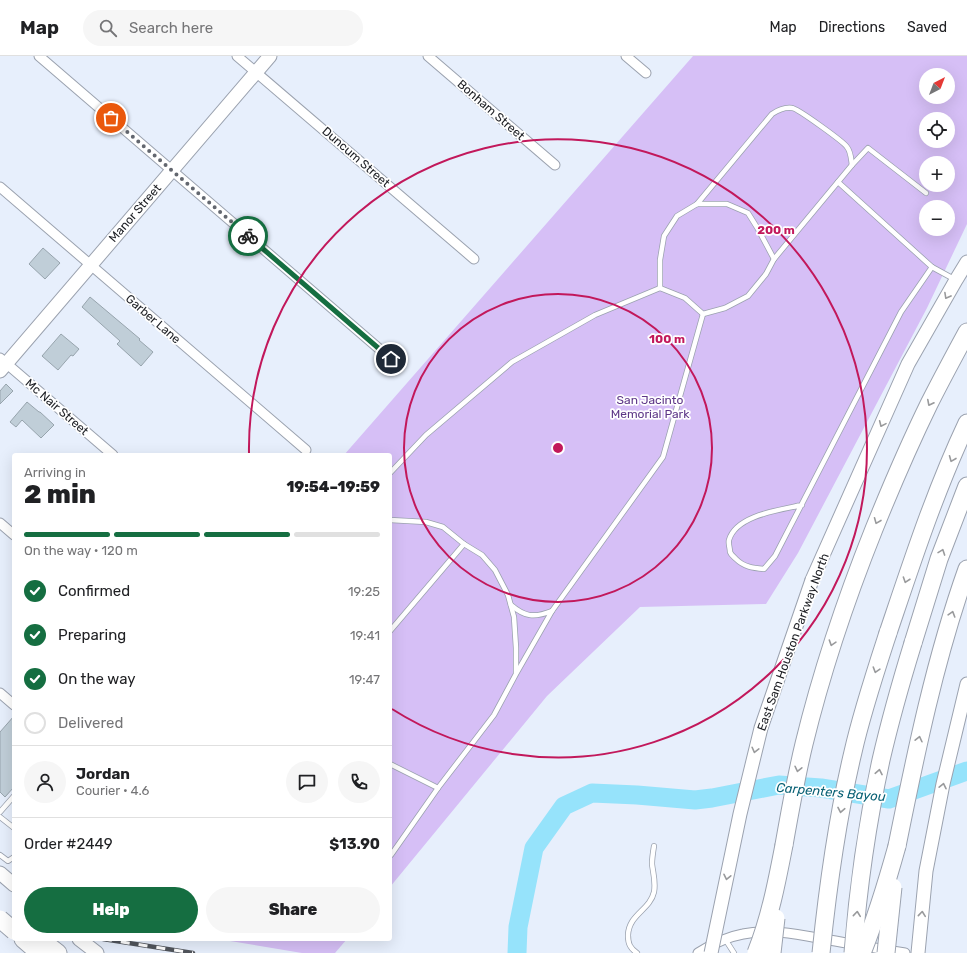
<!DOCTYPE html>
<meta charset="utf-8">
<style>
body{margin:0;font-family:Rubik,sans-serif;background:#f6f6f6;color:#202124;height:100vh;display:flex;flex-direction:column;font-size:15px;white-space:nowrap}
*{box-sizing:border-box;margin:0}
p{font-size:13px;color:#757577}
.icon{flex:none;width:22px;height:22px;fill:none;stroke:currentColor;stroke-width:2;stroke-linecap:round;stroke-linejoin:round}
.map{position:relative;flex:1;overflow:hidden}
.sheet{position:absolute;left:12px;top:397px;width:380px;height:488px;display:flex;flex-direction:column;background:#fff;border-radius:4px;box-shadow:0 4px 16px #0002}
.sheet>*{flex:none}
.needle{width:26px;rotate:42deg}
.controls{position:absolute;left:919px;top:12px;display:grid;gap:8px}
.controls a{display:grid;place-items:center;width:36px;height:36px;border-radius:50%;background:#fff;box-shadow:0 4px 16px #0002;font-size:20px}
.pin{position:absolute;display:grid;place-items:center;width:34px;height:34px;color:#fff;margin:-17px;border:2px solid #fff;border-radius:50%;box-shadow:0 1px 4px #0007}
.courier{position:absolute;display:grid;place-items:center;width:40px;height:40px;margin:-20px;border:3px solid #156e41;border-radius:50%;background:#fff;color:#222;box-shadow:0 1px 5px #0007}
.overview em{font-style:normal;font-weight:800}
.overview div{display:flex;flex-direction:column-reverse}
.overview{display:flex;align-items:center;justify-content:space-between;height:68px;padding:0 12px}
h1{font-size:26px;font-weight:800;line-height:30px}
.bar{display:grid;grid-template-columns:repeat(4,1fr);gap:6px 4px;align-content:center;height:48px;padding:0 12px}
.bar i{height:5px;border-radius:3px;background:#e0e0e0}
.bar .on{background:#156e41}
.bar p{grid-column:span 4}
.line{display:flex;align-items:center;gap:10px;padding:0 12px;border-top:1px solid #e0e0e0}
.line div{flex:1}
.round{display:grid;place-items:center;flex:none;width:42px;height:42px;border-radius:21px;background:#f6f6f6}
ol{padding:0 12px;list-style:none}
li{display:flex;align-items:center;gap:12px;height:44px}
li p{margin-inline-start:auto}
li .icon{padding:4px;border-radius:50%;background:#156e41;color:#fff;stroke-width:4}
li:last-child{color:#757577}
li i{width:22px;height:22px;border:2px solid #e0e0e0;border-radius:50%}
.primary-button{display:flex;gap:8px;margin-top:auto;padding:8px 12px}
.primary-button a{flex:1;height:46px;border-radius:24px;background:#156e41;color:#fff;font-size:16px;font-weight:800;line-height:46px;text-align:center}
.primary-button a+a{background:#f6f6f6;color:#202124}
header{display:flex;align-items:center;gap:24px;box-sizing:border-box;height:56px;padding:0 20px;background:#fff;border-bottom:1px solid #e0e0e0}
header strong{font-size:19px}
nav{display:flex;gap:22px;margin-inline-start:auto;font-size:14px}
.search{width:280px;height:36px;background:#f6f6f6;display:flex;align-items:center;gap:10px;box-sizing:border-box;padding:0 14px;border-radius:22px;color:#757577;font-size:15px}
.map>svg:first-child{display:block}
.green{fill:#d6bff6;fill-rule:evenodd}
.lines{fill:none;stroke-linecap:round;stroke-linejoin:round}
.river{stroke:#96e3fb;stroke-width:19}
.building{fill:#c0ced8;stroke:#97a4ad}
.lane-casing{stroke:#9ba2af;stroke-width:6}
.street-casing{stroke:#9ba2af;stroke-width:11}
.secondary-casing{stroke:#9ba2af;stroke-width:15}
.highway-casing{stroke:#9ba2af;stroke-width:19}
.lane{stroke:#fff;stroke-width:4.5}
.street{stroke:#fff;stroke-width:9}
.secondary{stroke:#fff;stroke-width:13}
.highway{stroke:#fff;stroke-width:17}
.rail-casing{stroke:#51555c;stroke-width:4.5}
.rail{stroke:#fff;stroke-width:3;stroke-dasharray:9;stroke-linecap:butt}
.secondary-bridge-casing{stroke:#9ba2af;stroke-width:15;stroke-linecap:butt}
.highway-bridge-casing{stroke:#9ba2af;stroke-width:19;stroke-linecap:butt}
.secondary-bridge{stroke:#fff;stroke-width:13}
.highway-bridge{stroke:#fff;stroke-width:17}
.oneway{stroke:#999a9c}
.done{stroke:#63676f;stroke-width:4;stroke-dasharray:0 7.2}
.route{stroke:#156e41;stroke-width:5}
.ring{fill:none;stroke:#c2185b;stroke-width:2}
.labels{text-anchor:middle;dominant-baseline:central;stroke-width:3.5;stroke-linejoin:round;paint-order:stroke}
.street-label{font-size:12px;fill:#1c1e23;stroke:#fff}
.park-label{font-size:12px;fill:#5d3687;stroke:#fff}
.water-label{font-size:13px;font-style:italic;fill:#065f73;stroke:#fff}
.centre{fill:#c2185b;stroke:#fff;stroke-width:2}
.ring-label{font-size:12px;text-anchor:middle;font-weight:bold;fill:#c2185b;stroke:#fff;stroke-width:3.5;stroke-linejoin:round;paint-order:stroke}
</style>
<header>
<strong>Map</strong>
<div class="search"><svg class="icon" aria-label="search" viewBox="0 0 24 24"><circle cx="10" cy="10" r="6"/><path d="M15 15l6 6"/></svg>Search here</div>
<nav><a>Map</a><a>Directions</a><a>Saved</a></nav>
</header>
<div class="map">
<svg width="967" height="897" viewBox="0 0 967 897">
<rect width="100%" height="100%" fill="#e7effc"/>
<g class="green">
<path d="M693,0H967V168L927,252L798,497L766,548L640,551L547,640L390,831V399H344ZM926,19H948V41H926ZM926,63H948V85H926ZM926,107H948V129H926ZM926,151H948V173H926Z"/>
<path d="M218,883H347L335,897H302Z"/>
</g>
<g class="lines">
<path class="river" d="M517,897L518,871L534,792L564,750L592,737L637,739L695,744L712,742L779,729L821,732L889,743L967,715"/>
</g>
<g class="building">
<path d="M43,192L60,207L45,223L29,208Z"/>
<path d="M90,241L140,283L139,284L153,296L141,310L117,288L120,285L82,251Z"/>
<path d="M61,278L79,293L73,300L71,299L58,314L42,300Z"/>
<path d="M6,328L13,335L0,348V335Z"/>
<path d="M27,346L39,356H40L54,369L41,382L22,364L16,371L10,366Z"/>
<path d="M14,660V731L5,741L0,736V676Z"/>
</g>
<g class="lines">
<g class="lane-casing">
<g id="lane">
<path d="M697,148L772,58C778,54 784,51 792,52C797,52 844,86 847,91C851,96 851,103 852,109"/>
<path d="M932,211L954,223"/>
<path d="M660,232V204L664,180L677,160L697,148H727L748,157L758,173L774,203"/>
<path d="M390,417L426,379L512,306L595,259L660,232L685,242L703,258L725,252L748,240L766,218L774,203L852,109L868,92L926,137"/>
<path d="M802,449C780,454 736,459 729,484C728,487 730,492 730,496C731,499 734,501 736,503C744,511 753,512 764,513L775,500L901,256L932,211L838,126"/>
<path d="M390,464L426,466L443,471L464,488L482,499L495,514L508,539L514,561L516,592V617"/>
<path d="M511,549C525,561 534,562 552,555"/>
<path d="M390,575L464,488"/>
<path d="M390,708L438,732"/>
<path d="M0,756L14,740"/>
<path d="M0,761L14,772"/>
<path d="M0,799L8,805L14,801"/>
<path d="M390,799H391L438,732L494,659L516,618L552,555L663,401L703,258"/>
<path d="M725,883L734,897"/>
<path d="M637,897C630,892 628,888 628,879C629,858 650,854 654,836C656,826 653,817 652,808C652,802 653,796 654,790"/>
</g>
</g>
<g class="street-casing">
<g id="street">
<path d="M39,0L391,303"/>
<path d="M237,0L474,203"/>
<path d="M428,0L555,109"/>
<path d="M626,0L646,17"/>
<path d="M0,131L306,394"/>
<path d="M0,302L113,399"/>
<path d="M0,467L14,479"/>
<path d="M0,637L14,649"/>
<path d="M698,897C712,888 727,881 743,878C771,872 801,879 829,884C854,888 879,893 905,897"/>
</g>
</g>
<g class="secondary-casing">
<g id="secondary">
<path d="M0,315L270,0"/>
<path d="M812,524L908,308L956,224L967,206"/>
<path d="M0,817L14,829"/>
<path d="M79,883L97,897"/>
<path d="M918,897L926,815L943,728L967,628"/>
</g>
</g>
<g class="highway-casing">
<g id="highway">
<path d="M888,577C912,506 935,435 967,367"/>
<path d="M913,587L939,503L967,430"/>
<path d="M784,789C790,755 796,721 804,688C822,614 846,543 874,473C891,431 909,389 929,348C941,324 954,300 967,276"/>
<path d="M897,790C916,696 935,603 967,513"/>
<path d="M23,883L39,897"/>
<path d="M40,883L58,897"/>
</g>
</g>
<use href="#lane" class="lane"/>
<use href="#street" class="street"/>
<use href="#secondary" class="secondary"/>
<use href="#highway" class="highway"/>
<g class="rail-casing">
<g id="rail">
<path d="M0,867L14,869"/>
<path d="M103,883L193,897"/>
</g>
</g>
<use href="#rail" class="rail"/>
<g class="secondary-bridge-casing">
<path id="secondary-bridge" d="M711,897L740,758L761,672L812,524"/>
</g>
<g class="highway-bridge-casing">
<g id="highway-bridge">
<path d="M0,863L14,875"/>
<path d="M756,897C770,862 777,825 784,789"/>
<path d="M772,897L776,862"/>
<path d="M821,897C828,829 837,763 853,696C862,656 875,617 888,577"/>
<path d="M853,897C858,832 867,768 881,704C890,665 901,626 913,587"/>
<path d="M862,897C876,862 887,826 897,790"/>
<path d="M886,897L893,831"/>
</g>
</g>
<use href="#secondary-bridge" class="secondary-bridge"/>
<use href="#highway-bridge" class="highway-bridge"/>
</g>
<defs><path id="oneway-chevron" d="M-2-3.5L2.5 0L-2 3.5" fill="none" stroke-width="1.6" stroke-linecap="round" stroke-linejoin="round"/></defs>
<g class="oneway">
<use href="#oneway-chevron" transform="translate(947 240) rotate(119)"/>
<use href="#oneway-chevron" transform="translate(930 347) rotate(117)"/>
<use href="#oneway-chevron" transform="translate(882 368) rotate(114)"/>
<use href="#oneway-chevron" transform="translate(952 403) rotate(112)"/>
<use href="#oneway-chevron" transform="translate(877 465) rotate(112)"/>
<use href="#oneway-chevron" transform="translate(942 496) rotate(-70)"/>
<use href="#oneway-chevron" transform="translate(906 524) rotate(109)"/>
<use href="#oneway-chevron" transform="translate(952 558) rotate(-73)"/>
<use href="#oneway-chevron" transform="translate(832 587) rotate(108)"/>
<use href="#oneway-chevron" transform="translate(876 614) rotate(107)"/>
<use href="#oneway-chevron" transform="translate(919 683) rotate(-77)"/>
<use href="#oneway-chevron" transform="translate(755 694) rotate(104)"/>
<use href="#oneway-chevron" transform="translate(798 713) rotate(103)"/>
<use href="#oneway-chevron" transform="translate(879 716) rotate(-79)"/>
<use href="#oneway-chevron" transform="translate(943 730) rotate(-78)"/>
<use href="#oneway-chevron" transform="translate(841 754) rotate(101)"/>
<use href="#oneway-chevron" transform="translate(727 821) rotate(102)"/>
<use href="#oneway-chevron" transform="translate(857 858) rotate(-84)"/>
<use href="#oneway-chevron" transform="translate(922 858) rotate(-84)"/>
</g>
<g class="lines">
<path class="done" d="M111,62L248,180"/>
<path class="route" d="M248,180L391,303"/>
</g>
<g class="ring">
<circle cx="558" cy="392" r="154"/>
<path d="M249 397A309 309 0 1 1 392 653"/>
</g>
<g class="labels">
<g class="street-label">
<text transform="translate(491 54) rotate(41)">Bonham Street</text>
<text transform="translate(356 101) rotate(41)">Duncum Street</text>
<text transform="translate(135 157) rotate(-49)">Manor Street</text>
<text transform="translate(153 263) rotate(41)">Garber Lane</text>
<text transform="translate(57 351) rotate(41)">Mc Nair Street</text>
<text transform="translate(793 586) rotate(-70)">East Sam Houston Parkway North</text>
</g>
<g class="park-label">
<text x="650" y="344">San Jacinto<tspan x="650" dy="14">Memorial Park</tspan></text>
</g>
<g class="water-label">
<text transform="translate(831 736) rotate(5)">Carpenters Bayou</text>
</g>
</g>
<circle cx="558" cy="392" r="6" class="centre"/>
<g class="ring-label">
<text x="776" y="178">200 m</text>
<text x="667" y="287">100 m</text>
</g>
</svg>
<div class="controls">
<a><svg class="needle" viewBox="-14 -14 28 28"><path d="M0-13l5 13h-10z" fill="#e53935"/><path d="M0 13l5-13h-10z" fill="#757577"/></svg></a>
<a><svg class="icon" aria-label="locate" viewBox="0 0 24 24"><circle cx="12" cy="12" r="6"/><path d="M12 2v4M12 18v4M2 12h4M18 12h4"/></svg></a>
<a>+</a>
<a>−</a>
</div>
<div class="pin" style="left:111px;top:62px;background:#ea580c"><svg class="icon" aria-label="bag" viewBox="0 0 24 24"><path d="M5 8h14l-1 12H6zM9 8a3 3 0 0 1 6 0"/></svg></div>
<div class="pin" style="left:391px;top:303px;background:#1f2937"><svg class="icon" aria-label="home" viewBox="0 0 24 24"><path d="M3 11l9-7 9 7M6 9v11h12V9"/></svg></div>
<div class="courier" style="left:248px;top:180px"><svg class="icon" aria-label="bike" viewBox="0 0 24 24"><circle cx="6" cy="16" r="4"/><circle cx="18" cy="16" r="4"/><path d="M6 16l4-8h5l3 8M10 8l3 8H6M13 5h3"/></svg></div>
<section class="sheet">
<div class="overview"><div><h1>2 min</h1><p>Arriving in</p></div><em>19:54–19:59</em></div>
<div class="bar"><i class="on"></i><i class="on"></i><i class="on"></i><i></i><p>On the way · 120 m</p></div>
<ol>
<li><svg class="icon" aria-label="check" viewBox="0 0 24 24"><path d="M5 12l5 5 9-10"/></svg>Confirmed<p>19:25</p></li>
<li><svg class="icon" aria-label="check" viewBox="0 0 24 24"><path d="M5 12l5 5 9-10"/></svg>Preparing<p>19:41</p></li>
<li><svg class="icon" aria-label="check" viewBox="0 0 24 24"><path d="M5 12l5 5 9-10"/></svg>On the way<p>19:47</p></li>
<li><i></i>Delivered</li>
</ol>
<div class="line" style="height:72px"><a class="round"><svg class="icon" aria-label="person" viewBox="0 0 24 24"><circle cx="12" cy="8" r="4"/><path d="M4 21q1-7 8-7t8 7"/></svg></a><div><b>Jordan</b><p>Courier · 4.6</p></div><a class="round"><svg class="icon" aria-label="chat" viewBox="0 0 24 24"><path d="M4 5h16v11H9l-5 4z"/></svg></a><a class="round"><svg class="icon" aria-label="phone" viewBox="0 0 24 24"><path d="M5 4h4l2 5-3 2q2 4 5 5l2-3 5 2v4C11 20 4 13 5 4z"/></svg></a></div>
<div class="line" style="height:52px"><div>Order #2449</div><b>$13.90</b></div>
<div class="primary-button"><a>Help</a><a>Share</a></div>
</section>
</div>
